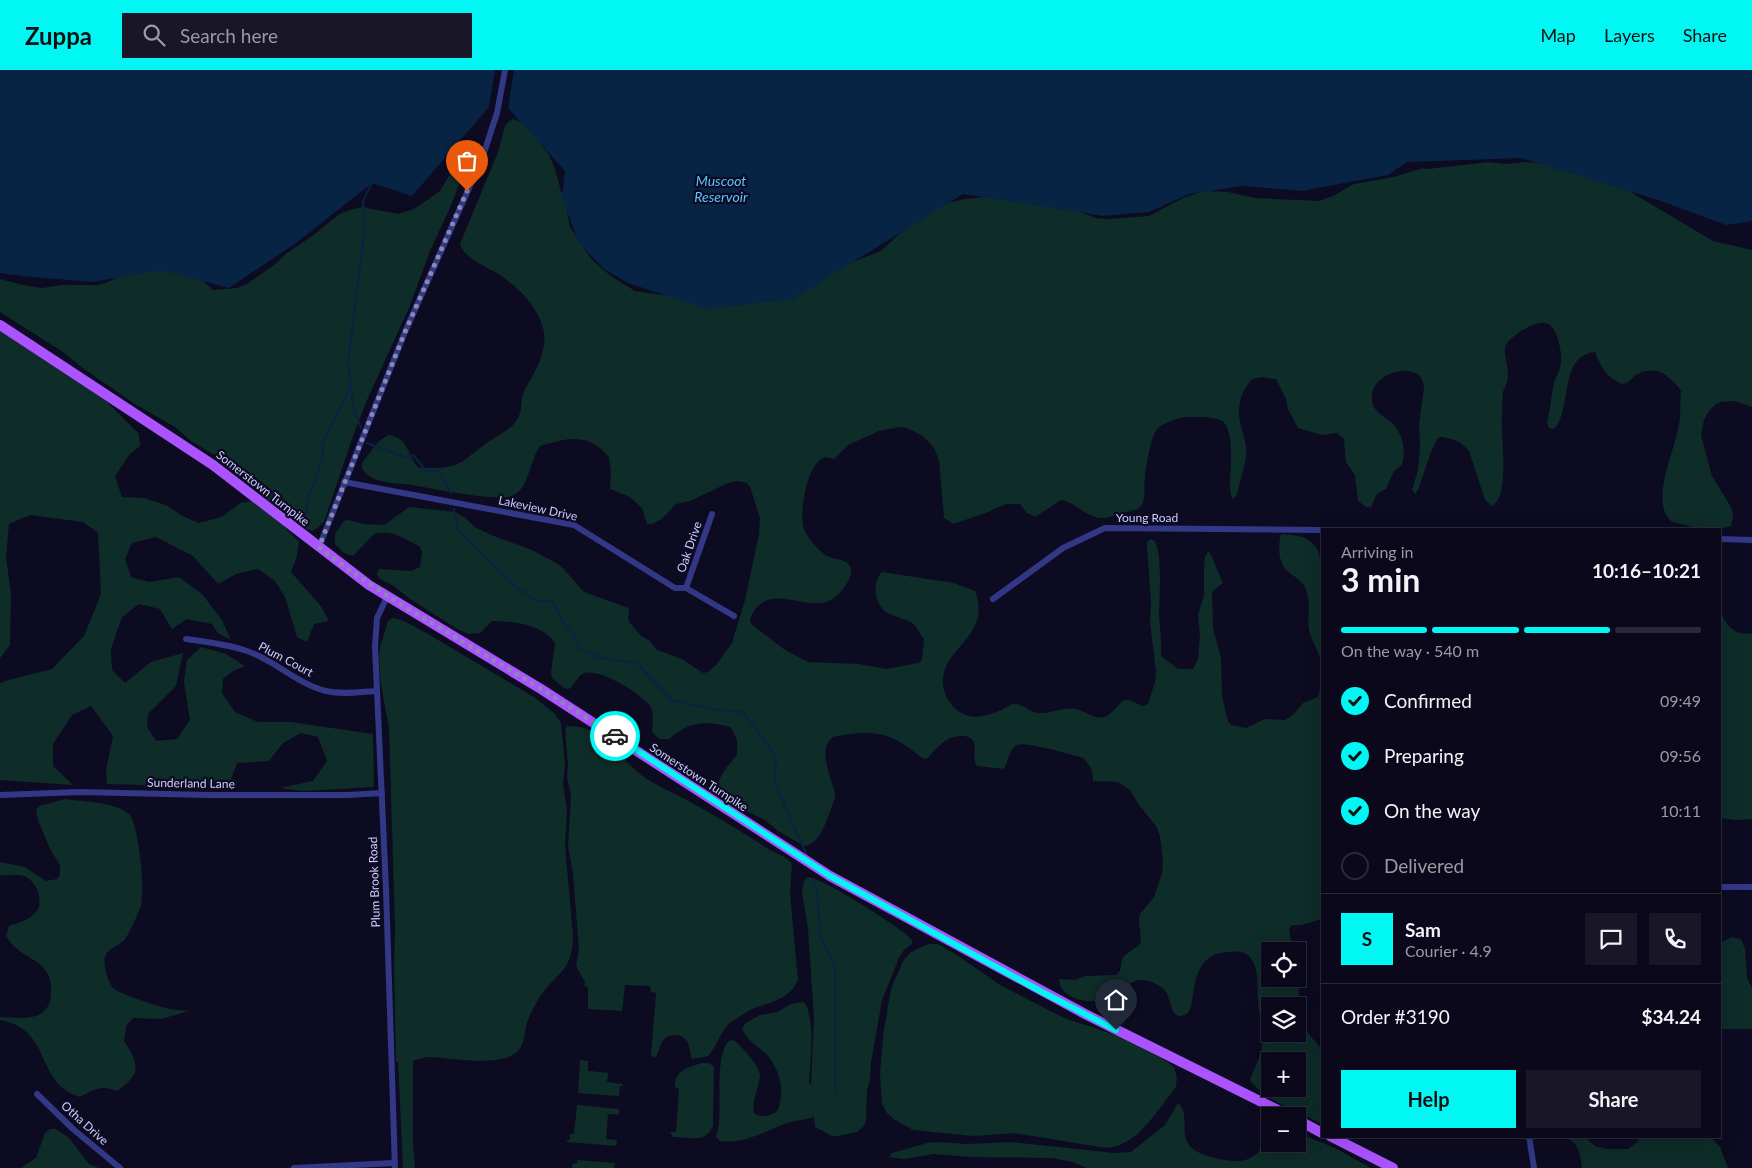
<!DOCTYPE html>
<meta charset="utf-8">
<style>
body{margin:0;font-family:Lato,sans-serif;background:#181627;color:#f1f3f6;height:100vh;display:flex;flex-direction:column;font-size:19px;white-space:nowrap}
*{box-sizing:border-box;margin:0}
p{font-size:16px;color:#999aa2}
.icon{flex:none;width:28px;height:28px;fill:none;stroke:currentColor;stroke-width:2;stroke-linecap:round;stroke-linejoin:round}
.map{position:relative;flex:1;overflow:hidden}
.drawer{position:absolute;left:1321px;top:458px;width:400px;height:610px;display:flex;flex-direction:column;background:#0a081a;border-radius:0px;box-shadow:0 5px 20px #0002,0 0 0 1px #2a2939}
.drawer>*{flex:none}
.buttons{position:absolute;left:1261px;top:872px;display:grid;gap:10px}
.buttons a{display:grid;place-items:center;width:45px;height:45px;border-radius:0px;background:#0a081a;box-shadow:0 5px 20px #0002,0 0 0 1px #2a2939;font-size:25px}
.pin{position:absolute;display:grid;place-items:center;width:42px;height:42px;color:#fff;margin:-51px -21px;border-radius:50% 50% 50% 0;rotate:-45deg;box-shadow:0 0 5px #0007}
.pin .icon{rotate:45deg}
.courier{position:absolute;display:grid;place-items:center;width:50px;height:50px;margin:-25px;border:4px solid #00f7f4;border-radius:50%;background:#fff;color:#222;box-shadow:0 1px 6px #0007}
.head em{font-style:normal;font-weight:700}
.head div{display:flex;flex-direction:column-reverse}
.head{display:flex;align-items:center;justify-content:space-between;height:85px;padding:0 20px}
h1{font-size:32px;font-weight:700;line-height:38px}
.bar{display:grid;grid-template-columns:repeat(4,1fr);gap:8px 5px;align-content:center;height:60px;padding:0 20px}
.bar i{height:6px;border-radius:4px;background:#2a2939}
.bar .current{background:#00f7f4}
.bar p{grid-column:span 4}
.line{display:flex;align-items:center;gap:12px;padding:0 20px;border-top:1px solid #2a2939}
.line div{flex:1}
.round{display:grid;place-items:center;flex:none;width:52px;height:52px;border-radius:0px;background:#181627}
ol{padding:0 20px;list-style:none}
li{display:flex;align-items:center;gap:15px;height:55px}
li p{margin-inline-start:auto}
li .icon{padding:5px;border-radius:50%;background:#00f7f4;color:#111;stroke-width:4}
li:last-child{color:#999aa2}
li i{width:28px;height:28px;border:2px solid #2a2939;border-radius:50%}
.cta{display:flex;gap:10px;margin-top:auto;padding:10px 20px}
.cta a{flex:1;height:58px;border-radius:0px;background:#00f7f4;color:#111;font-size:20px;font-weight:700;line-height:58px;text-align:center}
.cta a+a{background:#181627;color:#f1f3f6}
header{display:flex;align-items:center;gap:30px;box-sizing:border-box;height:70px;padding:0 25px;background:#00f7f4;color:#111}
header strong{font-size:24px}
nav{display:flex;gap:28px;margin-inline-start:auto;font-size:18px}
.search{width:350px;height:45px;background:#181627;display:flex;align-items:center;gap:12px;box-sizing:border-box;padding:0 18px;border-radius:0px;color:#999aa2;font-size:19px}
.map>svg:first-child{display:block}
.green{fill:#0e2c28;fill-rule:evenodd}
.water{fill:#072445}
.lines{fill:none;stroke-linecap:round;stroke-linejoin:round}
.stream{stroke:#072445;stroke-width:2}
.minor{stroke:#323885;stroke-width:6}
.primary{stroke:#ab53ff;stroke-width:10}
.done{stroke:#8988b2;stroke-width:5;stroke-dasharray:0 9}
.route{stroke:#00f7f4;stroke-width:6}
.labels{text-anchor:middle;dominant-baseline:central;stroke-width:4.5;stroke-linejoin:round;paint-order:stroke}
.street-label{font-size:12px;fill:#ccf;stroke:#0d0b22}
.water-label{font-size:14px;font-style:italic;fill:#5ac5ff;stroke:#0d0b22}
</style>
<header>
<strong>Zuppa</strong>
<div class="search"><svg class="icon" aria-label="search" viewBox="0 0 24 24"><circle cx="10" cy="10" r="6"/><path d="M15 15l6 6"/></svg>Search here</div>
<nav><a>Map</a><a>Layers</a><a>Share</a></nav>
</header>
<div class="map">
<svg width="1752" height="1098" viewBox="0 0 1752 1098">
<rect width="100%" height="100%" fill="#0d0b22"/>
<g class="green">
<path d="M513,49L519,51L527,56L549,85L555,99L561,121L564,127L570,157L592,190L611,206L635,221L677,227L834,199L881,181L898,165L927,142L947,133L965,129L1003,125L1070,138L1096,148L1107,149L1149,146L1183,128L1204,121L1228,122L1255,128L1319,131L1333,126L1354,114L1394,107L1423,98L1428,99L1489,92L1505,94L1527,92L1549,95L1629,121L1713,171L1752,180V337L1735,331L1721,332L1716,334L1709,341L1704,350L1701,365L1705,380L1712,406L1731,437L1733,446L1731,456C1717,460 1702,460 1689,456C1684,454 1676,454 1671,451C1650,432 1674,382 1678,359C1681,347 1680,334 1681,321C1678,315 1672,311 1667,306C1657,299 1646,299 1636,305C1631,309 1629,313 1622,314C1607,308 1601,297 1595,282C1558,285 1573,340 1554,359L1549,358L1547,352L1548,347C1551,336 1551,325 1554,313C1556,306 1561,299 1561,292C1562,281 1557,254 1545,253C1534,251 1507,267 1505,278C1504,286 1508,296 1508,304C1508,312 1505,316 1503,322C1502,329 1502,338 1502,345C1500,366 1511,426 1492,436L1485,430L1469,381L1461,373L1452,369L1441,367L1437,369L1431,382L1418,420L1415,424L1412,420L1418,400L1420,376L1419,355L1424,317C1422,289 1373,301 1372,326C1371,341 1382,345 1391,352C1403,362 1406,381 1402,395L1394,401L1386,419L1377,424L1371,437H1366L1358,431L1355,405L1346,392L1344,369L1337,363L1322,365L1298,358L1288,339L1286,329L1276,309L1262,307L1252,309C1241,321 1237,336 1240,352C1242,363 1247,372 1246,383C1246,396 1240,408 1238,421L1237,425L1232,429C1230,422 1230,417 1230,410C1231,397 1234,358 1222,351C1214,346 1198,347 1188,347C1179,347 1163,353 1157,359C1151,366 1146,397 1145,407C1143,420 1148,430 1138,439C1129,441 1110,448 1102,448C1086,448 1076,432 1061,430L1035,447L1027,443L1020,434H1006L983,444L953,454L944,448L939,390L934,378L923,366L905,357H900L879,361L848,375L834,389C830,388 824,386 820,390C807,400 800,439 803,455C803,459 806,462 807,465C811,472 822,484 829,487C838,490 853,490 851,503C850,509 846,516 842,520C817,556 769,502 750,549L751,554L785,580L808,592L859,594L886,599L918,593L922,590L924,569C920,564 917,557 912,553C904,548 894,547 886,542C874,533 872,512 882,502L954,513L975,521C994,569 934,579 944,620C946,630 956,642 966,645C975,649 990,645 999,641C1004,639 1009,635 1013,634C1022,633 1029,642 1038,643C1052,644 1064,635 1079,640C1086,642 1097,650 1104,647C1112,645 1117,635 1124,630H1129L1143,636L1148,634L1155,612L1156,602L1150,552L1151,531L1147,477V472L1151,469L1155,471C1163,490 1159,525 1159,546C1160,560 1162,573 1161,586L1178,599H1193L1198,589L1200,568L1198,545L1204,525V497L1205,487L1208,481L1211,485L1223,513L1215,519L1212,523L1213,558L1221,588L1222,626L1228,651L1231,655L1246,658L1265,649L1285,650L1294,644L1303,633L1318,627L1322,609V849L1302,855H1292L1289,859L1293,881H1270V909H1297C1301,927 1297,949 1309,964C1313,970 1318,974 1322,980V1054C1301,1043 1264,1030 1250,1010C1253,1000 1258,992 1261,982C1265,966 1260,949 1258,933C1257,919 1261,888 1242,882C1238,881 1232,882 1227,882C1183,886 1200,939 1185,945C1171,951 1171,930 1166,922C1162,915 1148,909 1140,910C1128,911 1121,922 1111,927C1095,936 1060,931 1059,909L1075,910L1085,906L1116,905L1120,901L1122,890L1125,885L1138,876L1141,872L1139,849L1140,844L1154,827L1162,803L1163,793L1160,766L1156,756L1139,735L1130,720L1118,712L1093,711L1092,700L1084,688C1072,685 1025,671 1017,675C1009,679 1008,692 1004,699L977,696C972,689 976,681 974,673C972,668 969,667 965,666C947,665 939,675 928,688L924,689C914,682 905,674 894,669C876,660 852,663 833,667C817,679 831,707 835,723V728C829,742 822,775 804,776L778,761L765,750L740,738L719,718L718,713L720,708L726,698L737,685V670L733,661L730,657C705,650 688,652 669,669H659L652,662C652,655 655,642 650,636C640,623 601,599 585,603C578,604 575,615 569,619L564,618L552,608L551,602L555,573C542,554 513,551 492,551L480,563L469,564L459,560L410,529L394,516L380,509L377,504L379,499L411,501L420,497L422,482L420,477C406,469 391,459 374,464L353,486L344,483L335,474V464L344,451L349,450L364,454L384,455L409,437L455,442L464,447L475,457L491,465L532,480L560,495L584,522L629,538L628,548L630,553L641,566L650,571L657,580L682,589L703,603L708,602L716,595L732,573L745,530L759,464L760,448L750,417L747,413L737,411L726,414L690,431L676,434L662,449L652,454H647L642,438L630,427L610,419L611,403L609,387C588,362 568,368 540,376C530,390 529,417 514,425C500,433 430,418 412,415C402,413 391,414 381,411C375,410 369,407 365,402C359,397 363,391 367,386C374,377 378,370 389,365C409,368 408,387 419,398C431,398 445,399 457,394C468,389 478,379 488,372C499,365 511,360 518,348C523,339 520,328 525,319C535,302 549,279 543,258C538,239 523,222 507,210C494,199 464,190 460,174L498,82L505,56L508,52ZM1270,936H1298V964H1270ZM1270,991H1298V1019H1270Z"/>
<path d="M475,73H480L463,105L449,140L430,181L409,238L367,330L353,366L324,452L316,459L312,461L307,459L284,444L218,387L191,371L175,357L135,334L84,299L63,282L0,242V209L23,215L42,218L63,215H98L108,212L122,205L139,191L196,205L213,220L237,218L247,214L274,195L287,183L315,164L338,145L347,141L362,137L398,144L414,139L440,121L448,107L466,87L471,76Z"/>
<path d="M0,261L106,331L139,364L140,376L130,384L115,406L122,427L144,428L168,436L181,445L198,453L222,447L240,433L252,431L274,446L299,472L297,486L291,502L321,536L329,551L314,554L307,572L297,567L285,527L275,511L258,499L236,504L218,514L193,486L156,467L132,473L125,489L131,507L149,512L179,507L202,524L222,550L231,570L218,563L212,554L187,549L172,559L160,539L139,534L122,547L111,579L112,600L125,613L151,592L183,583L176,616L148,644L147,657L156,671L177,669L190,650L184,612L187,590L201,577L226,584L245,596L233,601L223,609L222,623L235,642L258,652H291L373,664L374,717L303,721L280,718L313,711L327,691L318,667L301,663L283,673L269,691L237,693L229,715L179,716L107,714L106,700L113,666L91,636L72,645L53,674V696L73,715L0,710V613L9,610L52,599L84,566L101,524L98,463L83,452L30,445L9,454L6,487L11,524L10,575L0,588Z"/>
<path d="M1281,464C1294,465 1307,465 1316,477C1327,492 1323,573 1322,595C1320,583 1311,571 1309,559C1307,546 1311,533 1306,520C1303,511 1295,507 1287,501C1278,492 1278,476 1281,464Z"/>
<path d="M1720,540C1725,555 1736,567 1752,563V749C1740,750 1731,751 1720,747Z"/>
<path d="M392,548L402,550L428,564L534,627L555,644L561,653L565,693L563,714L567,741L565,774L573,867C572,903 557,901 539,928C534,937 529,946 526,956C525,964 524,972 520,978C508,999 452,988 431,987C425,987 419,989 413,991V1074L415,1098H403L398,992H396L394,897L395,858L389,658L380,609L379,587L380,577L388,551Z"/>
<path d="M567,656C604,654 620,692 647,709C659,717 672,722 685,729C713,744 740,761 767,778C776,784 785,785 792,794L790,823L798,910C789,931 768,932 750,940C743,944 736,949 730,953C720,961 717,977 708,986L692,989C690,983 690,975 686,970C680,962 667,964 662,972C660,976 658,982 656,987L651,986L656,923L651,922L650,916L625,915L622,941L588,939V917L584,916L585,912L576,896L579,880L573,803L568,776L571,726L567,706L568,696L565,660Z"/>
<path d="M65,729C85,732 110,731 128,743C139,750 146,825 140,838C136,848 131,860 125,869C121,875 108,878 105,886C103,895 108,912 113,918C117,923 163,938 170,939C176,940 182,940 189,941L161,949L133,948L126,956L124,971C139,993 142,1004 117,1021C100,1015 95,1019 80,1027C34,1013 53,959 0,950V947C21,948 50,953 51,923C51,915 51,908 46,901C39,890 25,887 16,878C12,875 9,870 6,866L9,856C18,853 29,850 36,842C45,832 36,810 24,806C17,804 7,806 0,805V792L25,797L46,811L57,809L60,805V795L51,781L38,750L36,740L39,736Z"/>
<path d="M808,807C821,807 902,858 912,870V874L904,880L899,888L882,930L871,993L870,1010L867,1020L866,1051L864,1056L857,1062L837,1066H832L815,1057L814,1047C805,1050 796,1050 787,1053C765,1061 744,1075 720,1071L716,1067C717,1062 719,1057 719,1052C721,1033 715,981 730,970L735,971C743,978 761,997 760,1007C758,1019 752,1031 754,1043C760,1047 766,1047 772,1044C778,1042 779,1038 780,1032C784,1017 778,998 768,986C759,976 746,971 742,958L746,953L760,945L777,942L791,934L803,932L805,933C816,954 810,989 809,1012L811,1015L814,948L808,859L802,821L804,811Z"/>
<path d="M1732,867L1741,869L1745,879L1747,908L1752,918V959H1720V873Z"/>
<path d="M929,874H938L957,885L1000,915L1064,948L1122,967L1166,991L1174,997L1177,1007L1176,1017C1157,1040 1138,1076 1106,1078L1014,1063L973,1066L913,1060L895,1050L887,1043L882,1034L880,1003L884,959L891,919L903,891L910,883L919,878Z"/>
<path d="M580,990L588,991V1001L610,1003L608,1004L607,1012L623,1014V1016H620L619,1026L578,1023Z"/>
<path d="M702,993H709L714,997L713,1055C707,1074 690,1067 673,1067L670,1062H676L679,1019L675,1017C674,1000 689,997 702,993Z"/>
<path d="M1178,1033C1190,1044 1180,1062 1189,1075C1196,1086 1233,1094 1245,1090C1250,1089 1255,1085 1259,1082L1262,1067L1267,1059L1270,1058V1074H1298V1063L1335,1078L1371,1098H1087L1073,1092L1052,1088L971,1087L934,1084L904,1089L889,1087L892,1083L927,1073L939,1072L966,1074L1011,1072L1114,1083L1131,1082L1165,1055Z"/>
<path d="M577,1035L619,1039V1045L608,1044L606,1069L617,1070L616,1076L567,1072V1070H570V1064H574Z"/>
<path d="M50,1059H56L69,1068L89,1094L99,1098H21L36,1088L45,1063Z"/>
<path d="M1565,1066H1584L1595,1076L1607,1079H1628L1637,1072L1640,1066H1710L1720,1077L1728,1098H1582C1580,1082 1579,1074 1565,1066Z"/>
<path d="M577,1090L615,1093L614,1098H572L573,1093L577,1094Z"/>
</g>
<g class="water">
<path d="M0,0H495L489,37L412,126L372,113L296,173L229,218L161,200L92,212L23,206L0,203Z"/>
<path d="M514,0H1752V151L1726,155L1661,131L1521,88L1407,92L1388,105L1301,121L1242,116L1189,124L1149,142L1103,146L963,124L793,229L707,239L628,213L604,199L579,173L562,128L565,101L508,38Z"/>
</g>
<g class="lines">
<g class="stream">
<path d="M361,358L353,337L348,293L365,155L363,131L372,113"/>
<path d="M367,373L404,387L413,385L426,401H438L451,423"/>
<path d="M454,439L458,460L516,517L537,531H552L563,552L574,563L579,579L604,589L637,593L671,630L713,639L743,642L776,687L775,714L806,783"/>
<path d="M301,451L306,443L308,426L315,412L320,394L323,388L322,375L350,318"/>
<path d="M813,810L817,820L820,865L835,897V1023"/>
</g>
<g class="minor">
<path d="M344,412L574,455L675,518H686L734,546"/>
<path d="M1720,469L1752,470"/>
<path d="M319,477L405,262L482,89L497,43L505,0"/>
<path d="M686,518L712,444"/>
<path d="M387,527L377,548L375,577L386,819L395,1098"/>
<path d="M993,529L1063,478L1105,458L1322,460"/>
<path d="M186,569C206,572 227,574 247,581C275,590 297,614 326,621C342,625 360,622 376,621"/>
<path d="M0,725L80,722L208,725H348L382,723"/>
<path d="M1720,817H1752"/>
<path d="M37,1024L73,1059L120,1098"/>
<path d="M1529,1066L1534,1098"/>
<path d="M294,1098L394,1093"/>
</g>
<g class="primary">
<path d="M0,255L213,395L369,515L541,619L830,806L1085,944L1290,1046"/>
<path d="M1298,1050L1322,1063"/>
<path d="M1330,1066L1393,1098"/>
</g>
</g>
<g class="lines">
<path class="done" d="M467,121L405,262L319,477C375,521 435,555 495,591C536,615 576,641 615,666"/>
<path class="route" d="M615,666L830,806L1042,922L1116,960"/>
</g>
<g class="labels">
<g class="street-label">
<text transform="translate(263 418) rotate(38)">Somerstown Turnpike</text>
<text transform="translate(538 438) rotate(12)">Lakeview Drive</text>
<text x="1147" y="447">Young Road</text>
<text transform="translate(689 477) rotate(-71)">Oak Drive</text>
<text transform="translate(286 589) rotate(28)">Plum Court</text>
<text transform="translate(699 707) rotate(33)">Somerstown Turnpike</text>
<text transform="translate(191 713) rotate(1)">Sunderland Lane</text>
<text transform="translate(374 812) rotate(-92)">Plum Brook Road</text>
<text transform="translate(85 1053) rotate(42)">Otha Drive</text>
</g>
<g class="water-label">
<text x="721" y="110">Muscoot<tspan x="721" dy="16">Reservoir</tspan></text>
</g>
</g>
</svg>
<div class="buttons">
<a><svg class="icon" aria-label="locate" viewBox="0 0 24 24"><circle cx="12" cy="12" r="6"/><path d="M12 2v4M12 18v4M2 12h4M18 12h4"/></svg></a>
<a><svg class="icon" aria-label="layers" viewBox="0 0 24 24"><path d="M12 4l9 5-9 5-9-5zM3 14l9 5 9-5"/></svg></a>
<a>+</a>
<a>−</a>
</div>
<div class="pin" style="left:467px;top:121px;background:#ea580c"><svg class="icon" aria-label="bag" viewBox="0 0 24 24"><path d="M5 8h14l-1 12H6zM9 8a3 3 0 0 1 6 0"/></svg></div>
<div class="pin" style="left:1116px;top:960px;background:#1f2937"><svg class="icon" aria-label="home" viewBox="0 0 24 24"><path d="M3 11l9-7 9 7M6 9v11h12V9"/></svg></div>
<div class="courier" style="left:615px;top:666px"><svg class="icon" aria-label="car" viewBox="0 0 24 24"><path d="M5 17H2v-5l4-1 3-4h7l3 4 3 1v5h-3M9 17h6M6 11h13"/><circle cx="7" cy="17" r="2"/><circle cx="17" cy="17" r="2"/></svg></div>
<section class="drawer">
<div class="head"><div><h1>3 min</h1><p>Arriving in</p></div><em>10:16–10:21</em></div>
<div class="bar"><i class="current"></i><i class="current"></i><i class="current"></i><i></i><p>On the way · 540 m</p></div>
<ol>
<li><svg class="icon" aria-label="check" viewBox="0 0 24 24"><path d="M5 12l5 5 9-10"/></svg>Confirmed<p>09:49</p></li>
<li><svg class="icon" aria-label="check" viewBox="0 0 24 24"><path d="M5 12l5 5 9-10"/></svg>Preparing<p>09:56</p></li>
<li><svg class="icon" aria-label="check" viewBox="0 0 24 24"><path d="M5 12l5 5 9-10"/></svg>On the way<p>10:11</p></li>
<li><i></i>Delivered</li>
</ol>
<div class="line" style="height:90px"><b class="round" style="background:#00f7f4;color:#111">S</b><div><b>Sam</b><p>Courier · 4.9</p></div><a class="round"><svg class="icon" aria-label="chat" viewBox="0 0 24 24"><path d="M4 5h16v11H9l-5 4z"/></svg></a><a class="round"><svg class="icon" aria-label="phone" viewBox="0 0 24 24"><path d="M5 4h4l2 5-3 2q2 4 5 5l2-3 5 2v4C11 20 4 13 5 4z"/></svg></a></div>
<div class="line" style="height:65px"><div>Order #3190</div><b>$34.24</b></div>
<div class="cta"><a>Help</a><a>Share</a></div>
</section>
</div>
